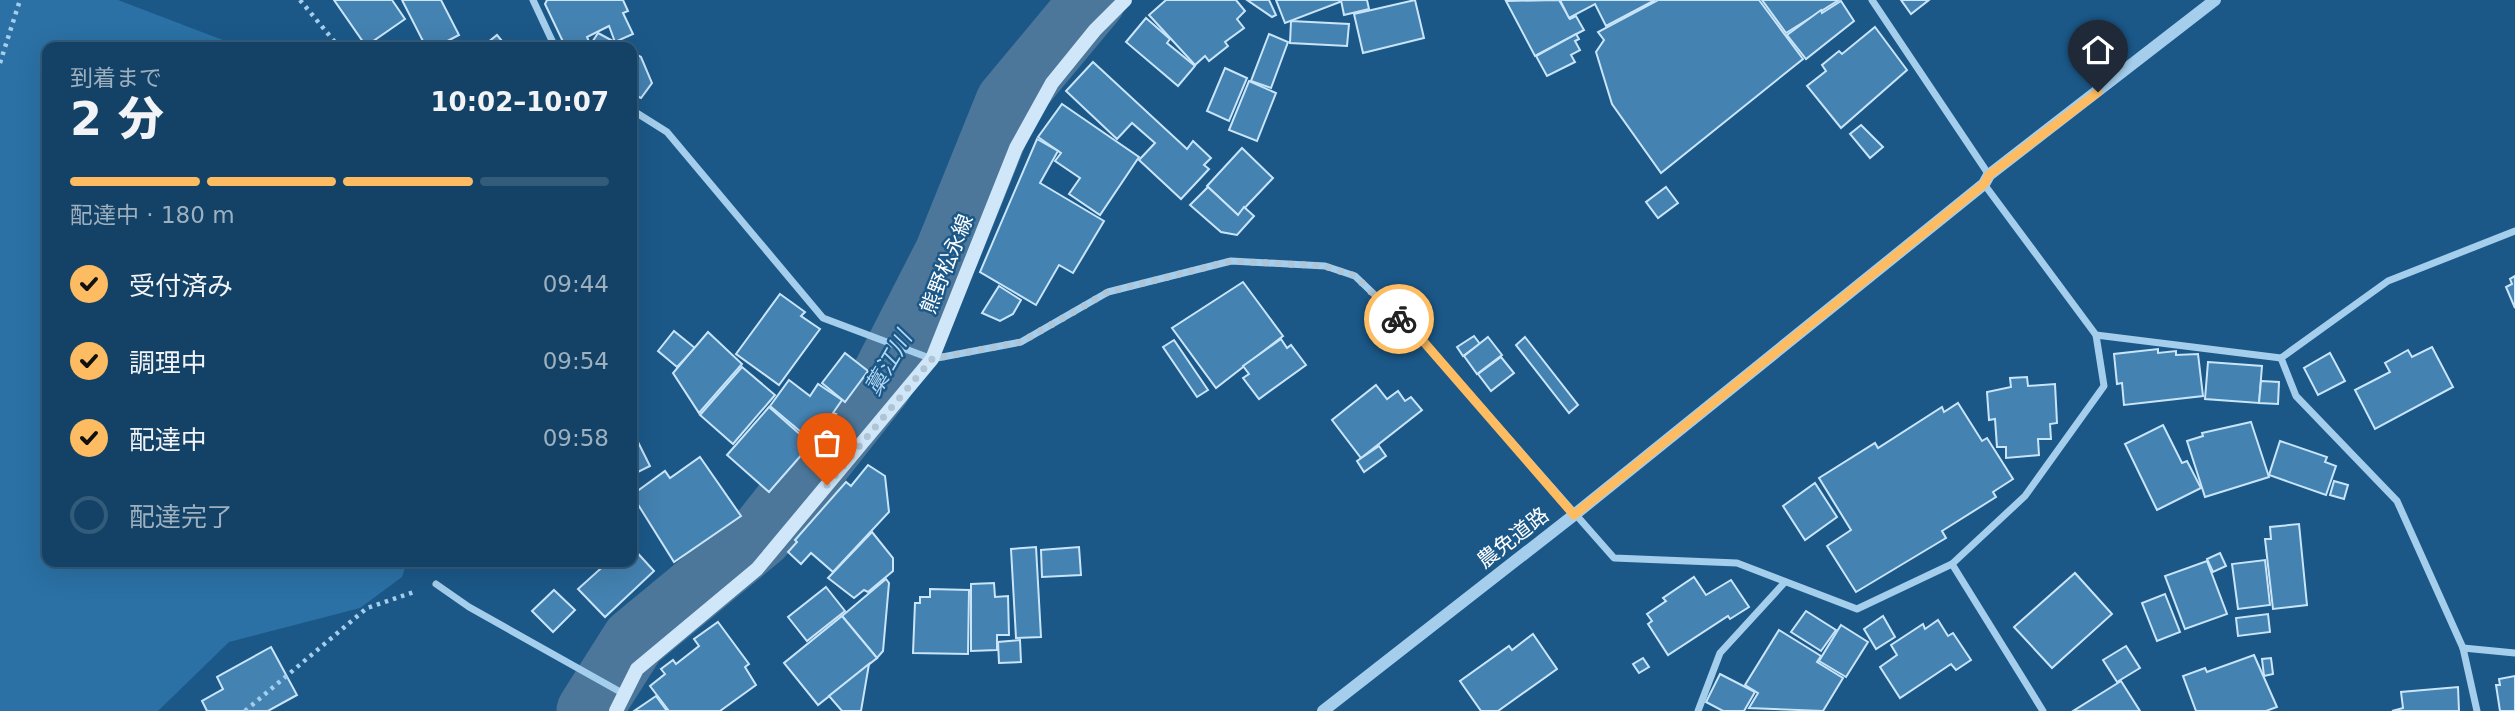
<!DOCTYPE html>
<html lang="ja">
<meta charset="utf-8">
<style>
body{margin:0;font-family:"DejaVu Sans","Noto Sans JP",sans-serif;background:#214d6f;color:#f1f3f6;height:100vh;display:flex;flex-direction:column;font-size:26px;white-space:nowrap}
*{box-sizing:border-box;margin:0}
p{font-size:23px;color:#9db0bf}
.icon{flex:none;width:38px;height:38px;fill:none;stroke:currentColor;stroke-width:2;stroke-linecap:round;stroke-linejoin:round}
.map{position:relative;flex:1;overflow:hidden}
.panel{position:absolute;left:42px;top:42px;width:595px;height:525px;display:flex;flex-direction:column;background:#144266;border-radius:14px;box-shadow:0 7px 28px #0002,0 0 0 2px #335b7a}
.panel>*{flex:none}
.pin{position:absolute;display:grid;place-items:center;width:60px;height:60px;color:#fff;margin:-72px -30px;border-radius:50% 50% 50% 0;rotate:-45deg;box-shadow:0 0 7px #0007}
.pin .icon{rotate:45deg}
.courier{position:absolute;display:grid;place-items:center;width:70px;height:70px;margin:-35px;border:5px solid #fdbc61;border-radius:50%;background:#fff;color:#222;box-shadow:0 2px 9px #0007}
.head em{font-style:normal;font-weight:800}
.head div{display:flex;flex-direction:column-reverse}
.head{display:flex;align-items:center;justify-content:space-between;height:119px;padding:0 28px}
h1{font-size:46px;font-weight:800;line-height:52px}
.bar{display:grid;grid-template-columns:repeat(4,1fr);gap:10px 7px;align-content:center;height:84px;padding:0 28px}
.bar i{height:9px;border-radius:5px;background:#335b7a}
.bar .on{background:#fdbc61}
.bar p{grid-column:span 4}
ol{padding:0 28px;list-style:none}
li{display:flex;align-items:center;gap:21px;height:77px}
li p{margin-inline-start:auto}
li .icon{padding:7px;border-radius:50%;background:#fdbc61;color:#111;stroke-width:4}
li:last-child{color:#9db0bf}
li i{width:38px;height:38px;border:4px solid #335b7a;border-radius:50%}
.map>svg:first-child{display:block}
.green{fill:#2b71a5}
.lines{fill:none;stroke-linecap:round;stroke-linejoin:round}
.river{stroke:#4c779a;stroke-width:65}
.building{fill:#4482b1;stroke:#c9e5f9;stroke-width:2}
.path{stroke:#a4ceec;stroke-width:4.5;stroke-dasharray:3.5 5;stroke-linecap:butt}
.minor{stroke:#a4ceec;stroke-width:7}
.tertiary{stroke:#a4ceec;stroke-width:12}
.secondary{stroke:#d0e7f9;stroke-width:14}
.done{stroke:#afc5d5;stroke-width:7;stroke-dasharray:0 12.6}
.route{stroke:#fdbc61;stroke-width:9}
.labels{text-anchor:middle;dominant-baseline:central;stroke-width:5;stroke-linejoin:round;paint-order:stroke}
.street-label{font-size:21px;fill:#fff;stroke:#1b5888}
.water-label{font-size:23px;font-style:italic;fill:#b0d7f3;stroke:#1b5888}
</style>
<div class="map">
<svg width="2515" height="711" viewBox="0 0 2515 711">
<rect width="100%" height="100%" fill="#1b5888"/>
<path class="green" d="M0,0H118L241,47H47V562H407L402,577L360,608L229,642L158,711H0Z"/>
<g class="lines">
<path class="river" d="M589,711L634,640L761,535L880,384L947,253L1008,102L1093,0"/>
</g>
<g class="building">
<path d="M334,0H392L405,19L366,46Z"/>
<path d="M402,0H441L459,35L436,47H426Z"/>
<path d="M547,0H623L628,11L623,13L633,34L615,42L609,26L587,37L590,44L565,46L545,4Z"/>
<path d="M1166,0H1236L1245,11L1237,19L1244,28L1225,42L1228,46L1209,61L1205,56L1195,65L1149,15Z"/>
<path d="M1247,0H1269L1276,15L1272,17Z"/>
<path d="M1276,0H1339L1340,2L1285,23Z"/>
<path d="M1341,0H1367L1369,9L1344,15Z"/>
<path d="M1415,0L1424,38L1363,53L1354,14Z"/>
<path d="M1559,0L1570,19L1576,16L1584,30L1535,56L1506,1Z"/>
<path d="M1560,0H1655L1606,26L1595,4L1569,18Z"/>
<path d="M1658,0H1759L1803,59L1661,173L1612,104L1596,52L1604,40L1598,32Z"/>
<path d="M1762,0H1839L1786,33Z"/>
<path d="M1901,0H1929L1911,14Z"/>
<path d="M1841,1L1854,21L1806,59L1787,35L1821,10L1822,13Z"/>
<path d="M1146,18L1170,39L1167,43L1195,66L1178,86L1126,42Z"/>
<path d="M1291,21L1349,24L1347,46L1290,43Z"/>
<path d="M1875,27L1907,70L1841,128L1807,86L1826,71L1822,65L1839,51L1842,54Z"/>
<path d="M598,33L624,47H589Z"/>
<path d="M1269,34L1288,42L1271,88L1251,81Z"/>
<path d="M1576,34L1579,39L1575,41L1580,50L1571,55L1575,62L1547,76L1536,56Z"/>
<path d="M497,35L507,47H482Z"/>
<path d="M632,52L641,57L652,83L641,98L632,94Z"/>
<path d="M1093,62L1187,149L1193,141L1211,158L1204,165L1209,169L1181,199L1139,160L1155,143L1132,123L1117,139L1066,91Z"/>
<path d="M1225,68L1247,78L1229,121L1207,111Z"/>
<path d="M1249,81L1276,93L1257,141L1229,130Z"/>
<path d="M1062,104L1139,157L1100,215L1069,194L1080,178L1055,161L1061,153L1038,137Z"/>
<path d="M1861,125L1883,147L1870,158L1850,134Z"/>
<path d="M1037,139L1058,151L1040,183L1104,221L1073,273L1059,265L1036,305L980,272Z"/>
<path d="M1242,148L1273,178L1238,215L1207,186Z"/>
<path d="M1208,187L1238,215L1244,207L1254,216L1237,235L1221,232L1190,205Z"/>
<path d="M1666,187L1678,203L1658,218L1646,202Z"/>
<path d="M2515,276V308L2506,287L2512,284L2510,279Z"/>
<path d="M1243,282L1283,336L1216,388L1172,328Z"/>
<path d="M999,286L1021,300L1013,314L1000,321L982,313Z"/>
<path d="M780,294L805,312L801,316L820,329L779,385L736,354Z"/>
<path d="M674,331L695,348L677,367L658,351Z"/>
<path d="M708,332L742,364L699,413L673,373Z"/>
<path d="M1474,336L1480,344L1463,356L1457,347Z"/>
<path d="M1488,337L1502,355L1477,374L1464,356Z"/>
<path d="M1525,337L1578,405L1569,413L1516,345Z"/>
<path d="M1281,339L1287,348L1291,345L1306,365L1259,399L1243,378L1249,374L1243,366Z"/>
<path d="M1174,340L1208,390L1197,397L1163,347Z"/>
<path d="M2432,347L2453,387L2375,429L2355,390L2390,372L2385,363L2408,350L2412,357Z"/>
<path d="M2158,349V353L2176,351V355L2198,354L2203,396L2124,405L2122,383L2117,384L2114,354Z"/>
<path d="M845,353L868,371L845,402L822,383Z"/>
<path d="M2330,353L2345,381L2318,395L2304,368Z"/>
<path d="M1501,357L1514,373L1491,391L1478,374Z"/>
<path d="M2208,362L2262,366L2259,403L2205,399Z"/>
<path d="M742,367L775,395L733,444L700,415Z"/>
<path d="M2027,377L2028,386L2055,384L2057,423L2050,424L2051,439H2038L2039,455L2006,458V447H1997L1995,419L1989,420L1987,392L2011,387L2010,378Z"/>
<path d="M789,380L810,396L818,384L842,400L833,413L836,414L814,443L770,406Z"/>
<path d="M2261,381L2279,382L2278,404L2259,403Z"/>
<path d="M1376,385L1387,399L1398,391L1405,401L1411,397L1422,410L1361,458L1332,420Z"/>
<path d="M1958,403L1982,441L1987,438L2013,479L1993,492L1996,497L1942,531L1946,538L1856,592L1827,546L1851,530L1819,478L1875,443L1878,448L1942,407L1944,412Z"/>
<path d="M769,407L811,444L769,492L727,455Z"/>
<path d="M2251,422L2269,477L2205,497L2187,441L2203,436L2202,433Z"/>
<path d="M2163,425L2182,463L2187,461L2201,488L2157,510L2125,444Z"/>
<path d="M632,430L650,466L632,475Z"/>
<path d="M2280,441L2327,457L2325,462L2336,466L2326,495L2269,475Z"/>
<path d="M1379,446L1386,456L1364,472L1357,461Z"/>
<path d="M700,457L741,516L674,562L632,495L665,471L670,478Z"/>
<path d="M868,465L885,476L889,512L833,572L811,553L801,564L788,552L797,542L795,540L846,482L851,486Z"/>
<path d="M2334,481L2348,485L2344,499L2330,495Z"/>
<path d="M1815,483L1837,517L1805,540L1783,506Z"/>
<path d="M2299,524L2307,605L2273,609L2265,539H2271L2270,527Z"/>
<path d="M872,532L893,558V571L868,592L864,590L854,598L828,578Z"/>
<path d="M632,547L654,571L605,617L578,589L608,562H632Z"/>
<path d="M1036,547L1041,637L1016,638L1011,549Z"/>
<path d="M1079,547L1081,575L1042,577L1041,550Z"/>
<path d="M2220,553L2226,566L2213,572L2207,559Z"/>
<path d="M2265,560L2270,605L2238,609L2232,564Z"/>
<path d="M2207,561L2227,614L2185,629L2165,576Z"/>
<path d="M2075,573L2112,614L2052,668L2014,627Z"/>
<path d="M1694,577L1706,595L1731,580L1749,607L1730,619L1728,616L1668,655L1648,624L1652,621L1647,614L1666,601L1663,598Z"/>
<path d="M886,579L889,583L883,651L877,658L842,616Z"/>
<path d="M994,583L995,597L1008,596L1009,635H997V650L971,651V584Z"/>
<path d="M826,587L845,611L807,641L788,617Z"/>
<path d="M930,589L969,590L968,654L913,653L915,603H920V597H930Z"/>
<path d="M554,590L575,610L553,632L532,611Z"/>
<path d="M2165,594L2180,632L2157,641L2142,603Z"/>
<path d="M1806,611L1836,630L1821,651L1791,632Z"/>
<path d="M2268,614L2270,632L2238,636L2236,618Z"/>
<path d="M842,616L877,658L818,705L784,663Z"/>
<path d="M1883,616L1895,637L1876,649L1864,629Z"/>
<path d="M1938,620L1948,636L1953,633L1971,660L1956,670L1951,664L1900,698L1880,667L1897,655L1891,645L1923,624L1925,629Z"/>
<path d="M718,622L749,664L745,667L756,685L720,711H669L650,686L665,674L661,669L673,660L676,664L699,646L694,639Z"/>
<path d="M1841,625L1868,642L1846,677L1819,661Z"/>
<path d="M1779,630L1821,656L1817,662L1843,678L1823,711L1749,708L1758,693L1745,685Z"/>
<path d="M1533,634L1557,669L1498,711H1481L1460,681L1509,646L1512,650Z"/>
<path d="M1020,640L1021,662L999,663L998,642Z"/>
<path d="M2126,646L2140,668L2117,682L2103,660Z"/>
<path d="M271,647L297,695L268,711H207L202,701L223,689L217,677Z"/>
<path d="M2254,655L2277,707L2266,711H2196L2183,676L2205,668L2207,672Z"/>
<path d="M1643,658L1649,667L1639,673L1633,664Z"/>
<path d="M2271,658L2273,674L2264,676L2262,659Z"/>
<path d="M869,664L861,711H842L829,696Z"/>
<path d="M1720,674L1755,692L1744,711H1723L1706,702Z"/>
<path d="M2515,676V711H2500L2496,685H2500L2499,679Z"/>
<path d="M2121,681L2140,711H2073Z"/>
<path d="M2458,687L2459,711H2392L2403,708L2401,692Z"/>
<path d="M656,696L667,711H634Z"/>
</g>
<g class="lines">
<g class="path">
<path d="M300,0L339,47"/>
<path d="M0,63L20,0"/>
<path d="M245,711L367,608L417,591"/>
</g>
<g class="minor">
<path d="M533,0L555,47"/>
<path d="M1872,0L1989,175"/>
<path d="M632,110L667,132L823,318L932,359L1021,342L1108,292L1231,261L1325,266L1355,276L1423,341L1614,558L1737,563L1857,609L1952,564L2025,496L2104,386L2096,335"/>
<path d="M1984,184L2096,335L2281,358L2388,281L2515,231"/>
<path d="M2281,358L2296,396L2397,501L2463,648L2477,711"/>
<path d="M1952,564L2043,711"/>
<path d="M436,584L469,607L624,694"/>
<path d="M2463,648L2515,653"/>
<path d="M1698,711L1720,653L1785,582"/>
</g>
<path class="tertiary" d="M1323,711L1574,515L1984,184L1989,175L2215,0"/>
<path class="secondary" d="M616,711L637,669L757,569L932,359L1016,148L1052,83L1095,30L1125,0"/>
</g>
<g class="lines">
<path class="done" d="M827,485L932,359L1021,342L1108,292L1231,261L1325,266L1355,276L1399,319"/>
<path class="route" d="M1399,319L1423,341L1574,515L1984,184L1989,175L2098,92"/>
</g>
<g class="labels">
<g class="street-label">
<text transform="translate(947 264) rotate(-68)">熊野松永線</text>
<text transform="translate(1513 538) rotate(-38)">農免道路</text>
</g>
<g class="water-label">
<text transform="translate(888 363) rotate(-60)">藁江川</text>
</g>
</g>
</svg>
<div class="pin" style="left:827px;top:485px;background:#ea580c"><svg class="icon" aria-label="bag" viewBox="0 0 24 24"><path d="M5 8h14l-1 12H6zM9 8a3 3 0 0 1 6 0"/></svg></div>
<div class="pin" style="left:2098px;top:92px;background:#1f2937"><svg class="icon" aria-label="home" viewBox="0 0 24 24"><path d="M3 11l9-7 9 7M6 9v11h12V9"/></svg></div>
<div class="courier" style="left:1399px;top:319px"><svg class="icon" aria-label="bike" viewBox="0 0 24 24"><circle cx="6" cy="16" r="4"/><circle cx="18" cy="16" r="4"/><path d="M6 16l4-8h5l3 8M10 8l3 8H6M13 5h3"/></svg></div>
<section class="panel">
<div class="head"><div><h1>2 分</h1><p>到着まで</p></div><em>10:02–10:07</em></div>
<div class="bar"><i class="on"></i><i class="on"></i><i class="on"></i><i></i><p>配達中 · 180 m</p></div>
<ol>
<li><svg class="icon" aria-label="check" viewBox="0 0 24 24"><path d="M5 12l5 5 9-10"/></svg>受付済み<p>09:44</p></li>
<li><svg class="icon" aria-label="check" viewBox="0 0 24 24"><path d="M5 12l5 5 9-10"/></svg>調理中<p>09:54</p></li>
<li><svg class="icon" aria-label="check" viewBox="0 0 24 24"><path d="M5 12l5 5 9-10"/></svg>配達中<p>09:58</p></li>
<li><i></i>配達完了</li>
</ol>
</section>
</div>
